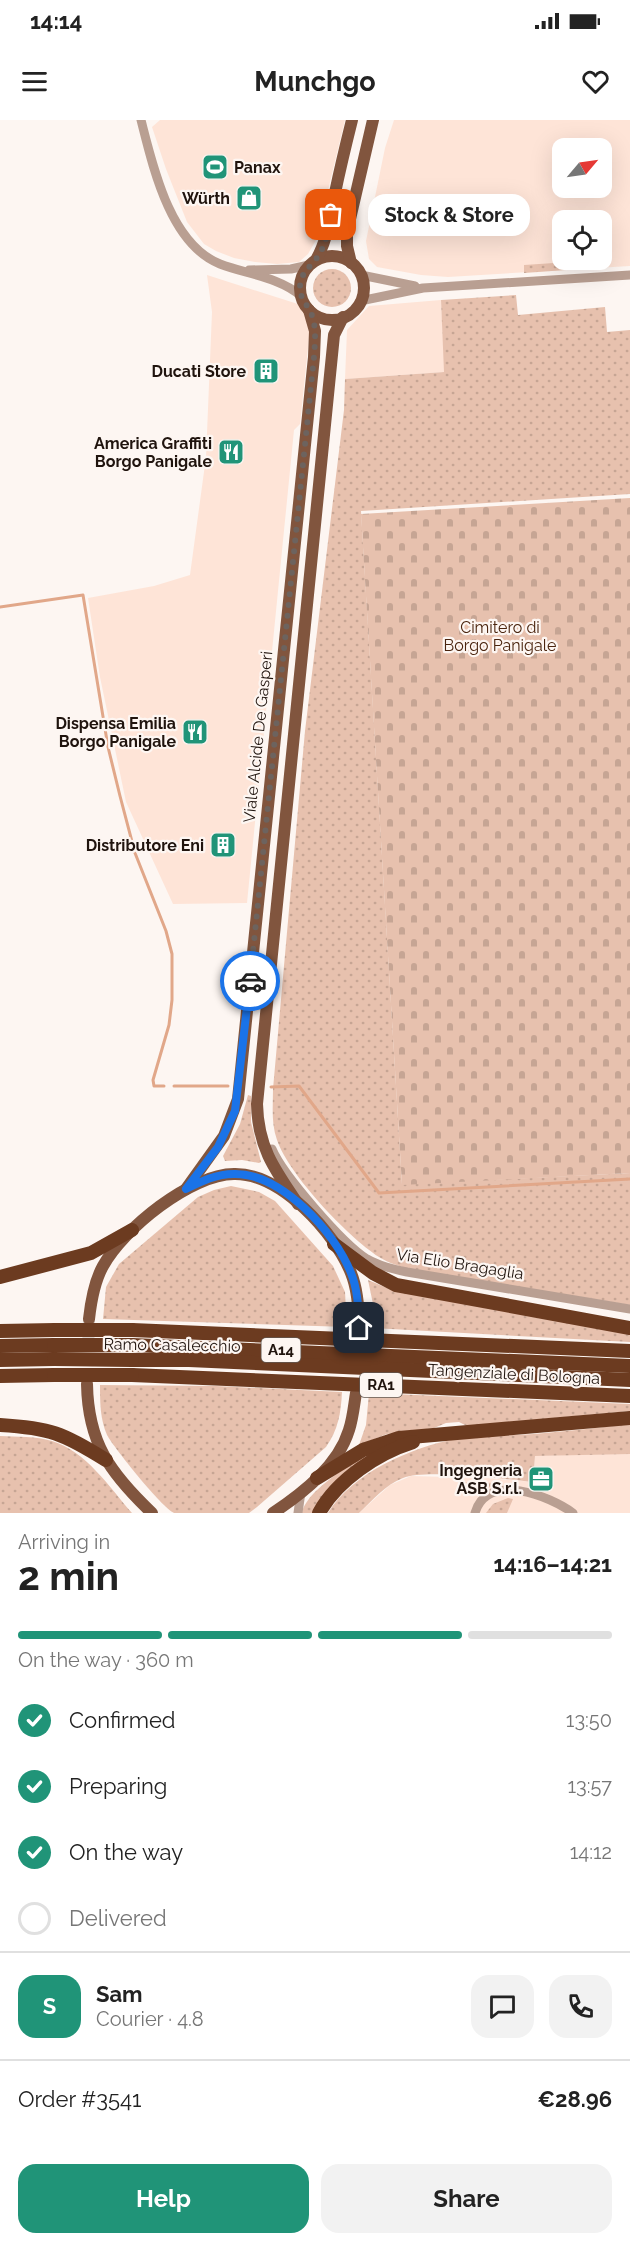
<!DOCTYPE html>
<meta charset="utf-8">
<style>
body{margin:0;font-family:Raleway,sans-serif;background:#f2f2f2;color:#222;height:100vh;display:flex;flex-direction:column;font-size:22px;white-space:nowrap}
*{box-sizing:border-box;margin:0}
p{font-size:20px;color:#767676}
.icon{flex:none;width:33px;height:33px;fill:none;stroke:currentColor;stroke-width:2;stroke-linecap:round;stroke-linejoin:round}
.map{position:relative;height:1393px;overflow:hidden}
.side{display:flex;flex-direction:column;background:#fff;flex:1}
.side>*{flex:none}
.needle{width:39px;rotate:61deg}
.buttons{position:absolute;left:552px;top:18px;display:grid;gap:12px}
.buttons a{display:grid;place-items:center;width:60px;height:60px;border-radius:12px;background:#fff;box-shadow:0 6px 24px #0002;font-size:30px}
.pin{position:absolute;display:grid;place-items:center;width:51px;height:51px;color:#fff;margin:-26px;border-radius:12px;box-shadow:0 3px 9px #0006}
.courier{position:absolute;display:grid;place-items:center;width:60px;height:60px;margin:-30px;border:4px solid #1a73e8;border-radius:50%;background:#fff;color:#222;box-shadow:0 2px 8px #0007}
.bubble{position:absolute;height:42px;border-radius:18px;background:#fff;box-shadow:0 6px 24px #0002;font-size:20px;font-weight:700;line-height:42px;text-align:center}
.overview em{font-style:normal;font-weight:700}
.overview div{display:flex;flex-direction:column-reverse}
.overview{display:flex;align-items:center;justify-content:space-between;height:102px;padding:0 18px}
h1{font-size:39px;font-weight:700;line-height:45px}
.bar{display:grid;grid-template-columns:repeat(4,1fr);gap:9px 6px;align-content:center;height:72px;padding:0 18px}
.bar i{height:8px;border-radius:4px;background:#e0e0e0}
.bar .selected{background:#209478}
.bar p{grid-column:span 4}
.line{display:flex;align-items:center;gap:15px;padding:0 18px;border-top:2px solid #e0e0e0}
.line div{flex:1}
.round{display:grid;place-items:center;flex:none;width:63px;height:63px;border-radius:18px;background:#f2f2f2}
ol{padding:0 18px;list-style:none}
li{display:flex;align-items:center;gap:18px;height:66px}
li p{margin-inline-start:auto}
li .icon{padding:6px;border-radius:50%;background:#209478;color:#fff;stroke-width:4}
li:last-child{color:#767676}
li i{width:33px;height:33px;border:3px solid #e0e0e0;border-radius:50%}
.button{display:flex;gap:12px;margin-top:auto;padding:12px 18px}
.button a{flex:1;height:69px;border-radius:18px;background:#209478;color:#fff;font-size:24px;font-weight:700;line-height:69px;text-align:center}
.button a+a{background:#f2f2f2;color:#222}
.status{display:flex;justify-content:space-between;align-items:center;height:42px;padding:0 30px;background:#fff;direction:ltr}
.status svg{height:16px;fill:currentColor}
header{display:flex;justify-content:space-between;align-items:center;height:78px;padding:0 18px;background:#fff;font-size:27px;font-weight:700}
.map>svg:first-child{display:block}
.built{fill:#fee4d7;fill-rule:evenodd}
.green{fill:url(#green-dots)}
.cemetery{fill:url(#cemetery-stones)}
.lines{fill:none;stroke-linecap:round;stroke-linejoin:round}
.stream{stroke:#e1a789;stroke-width:3}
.major-tunnel{stroke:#dcd4d0;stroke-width:12;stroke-dasharray:12 6;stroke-linecap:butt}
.minor{stroke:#b99f92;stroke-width:9}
.major{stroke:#81553e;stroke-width:12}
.highway{stroke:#6c3b20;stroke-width:14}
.highway-bridge{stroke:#6c3b20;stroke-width:14}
.done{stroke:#6d635e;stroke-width:6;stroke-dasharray:0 10.8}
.route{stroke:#1a73e8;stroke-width:8}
.labels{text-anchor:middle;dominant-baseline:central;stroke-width:4.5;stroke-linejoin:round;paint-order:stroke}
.shield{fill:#fdf6f2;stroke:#625852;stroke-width:1.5}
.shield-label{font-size:15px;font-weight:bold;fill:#20140e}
.poi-label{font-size:16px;font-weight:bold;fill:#20140e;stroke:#fdf6f2;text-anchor:end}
.park-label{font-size:16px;fill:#4a240e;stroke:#fdf6f2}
.street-label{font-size:16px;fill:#20140e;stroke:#fdf6f2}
</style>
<div class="status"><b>14:14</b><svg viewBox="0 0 49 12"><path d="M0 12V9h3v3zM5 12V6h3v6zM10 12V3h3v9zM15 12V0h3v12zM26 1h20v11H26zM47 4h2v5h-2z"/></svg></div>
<header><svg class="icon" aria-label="menu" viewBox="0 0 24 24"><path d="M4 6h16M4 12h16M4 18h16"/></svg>Munchgo<svg class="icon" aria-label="heart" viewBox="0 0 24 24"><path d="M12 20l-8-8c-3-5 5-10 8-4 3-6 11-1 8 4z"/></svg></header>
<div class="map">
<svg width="630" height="1393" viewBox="0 0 630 1393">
<defs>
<pattern id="green-dots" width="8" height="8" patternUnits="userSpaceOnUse" patternTransform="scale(1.5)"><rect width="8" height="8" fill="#e7c1ae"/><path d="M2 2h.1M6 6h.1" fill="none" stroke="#c6a594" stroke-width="1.8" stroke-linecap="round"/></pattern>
<pattern id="cemetery-stones" width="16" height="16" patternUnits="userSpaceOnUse" patternTransform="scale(1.5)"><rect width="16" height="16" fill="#e7c1ae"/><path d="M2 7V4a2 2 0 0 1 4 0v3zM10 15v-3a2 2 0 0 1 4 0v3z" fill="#c6a594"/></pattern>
</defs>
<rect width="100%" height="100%" fill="#fdf6f2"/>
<g class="built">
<path d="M160,0H345L316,120L308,134L299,142L277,144L255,142L234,138L216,131L204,124L187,102L166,49L152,7Z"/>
<path d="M394,0H630V146L448,157L421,155L377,147L369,139L366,121L385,28ZM562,28H602V68H562ZM562,100H602V140H562Z"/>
<path d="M207,155L301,185L308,197L310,209L300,304L294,310L247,783L173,784L126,682L100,557L88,478L154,466L190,455L206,337L212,192Z"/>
<path d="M441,180L445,252L345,259L347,210L369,186Z"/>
<path d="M630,1316V1393H359L390,1365L411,1356L487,1358L533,1362L535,1336L591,1334Z"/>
</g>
<g class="green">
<path d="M554,143L558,147L566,150L524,153V145Z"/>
<circle cx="332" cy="168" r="19"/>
<path d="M516,175L518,195L605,187L607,212L630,210V374L361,391L402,1064L630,1053V1185L409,1149C400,1146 388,1143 379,1137C347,1116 289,1055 277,1020C271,1003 273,986 273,969L305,611L344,290L345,259L444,252L441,180Z"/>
<path d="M248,975L251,976V1002L261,1042L259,1043L242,1040L225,1041L223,1036L240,1004Z"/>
<path d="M231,1066L259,1072L275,1081L333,1146L345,1172L347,1207L103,1199L106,1167L119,1144L198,1077L214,1070Z"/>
<path d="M368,1160L392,1170L630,1213V1222L372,1208L373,1184Z"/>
<path d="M100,1265L216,1266L342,1272C341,1293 338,1310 326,1327L257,1387L249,1393C234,1393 185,1393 174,1393C162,1388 114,1328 107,1315C100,1299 100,1282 100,1265Z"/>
<path d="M369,1273L630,1284V1291L467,1306L459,1302L446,1303L434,1308L387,1314L359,1325L366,1305Z"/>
<path d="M630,1304V1334L535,1336L533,1362C505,1359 426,1349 403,1358C385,1365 373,1380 359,1393H328C352,1353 412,1327 456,1319C481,1315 509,1316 534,1314C566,1311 598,1308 630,1304Z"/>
<path d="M0,1316C17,1317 36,1316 52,1321C86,1331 110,1368 132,1393H0Z"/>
<path d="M376,1332L312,1393H302C305,1371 355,1340 376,1332Z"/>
<path d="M458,1362L498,1363V1364L475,1373Z"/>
<path d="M508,1378L513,1379L507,1393H486L493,1384Z"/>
</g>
<path class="cemetery" d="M630,378V1053L402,1065L361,394Z"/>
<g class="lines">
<g class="stream">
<path d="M0,487L83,475L108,627L120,676L135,733L166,811L172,834V880L169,905L153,960L154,966H164"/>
<path d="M174,966H228"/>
<path d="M271,967L299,966L379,1073L630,1059"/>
</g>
<path class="major-tunnel" d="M87,1264L89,1200"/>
<g class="minor">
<path d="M141,0C153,47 170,124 220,144C246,154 279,157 301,176"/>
<path d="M249,150L291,149L309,145"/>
<path d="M361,155L415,166"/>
<path d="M360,181L423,168L630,155"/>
<path d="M272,1029C283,1055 343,1124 367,1139C379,1146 393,1149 407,1152L630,1189"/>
<path d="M298,1393L301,1372"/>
<path d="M475,1393C487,1351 550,1376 573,1393"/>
</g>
<g class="major">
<circle cx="332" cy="168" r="32"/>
<path d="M316,140C328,119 330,97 335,73C340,49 346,24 352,0"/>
<path d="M351,143L347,126V112L373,0"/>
<path d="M186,1069L224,1016L238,979L314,237L315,211L309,190"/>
<path d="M298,1084C274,1049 258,1027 257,984L334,215L343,197"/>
<path d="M89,1199C91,1181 94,1162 103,1146C123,1109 191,1054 234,1054C281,1053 335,1113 351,1153C358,1170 359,1190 359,1208"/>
<path d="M87,1264C88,1323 110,1353 152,1393"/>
<path d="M273,1393C303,1373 338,1346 349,1310C353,1298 354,1285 356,1273"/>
</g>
<g class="highway">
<path d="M334,1124L373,1153L396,1165L630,1208"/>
<path d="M0,1157L91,1133L132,1110"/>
<path d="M132,1210L630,1231"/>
<path d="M0,1211L55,1210"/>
<path d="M132,1225L630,1246"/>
<path d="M0,1226L54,1225"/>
<path d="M0,1240L54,1239"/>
<path d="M132,1240H189L630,1260"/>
<path d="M132,1255L630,1276"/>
<path d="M0,1256L54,1255"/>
<path d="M0,1305C50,1308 63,1313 106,1340"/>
<path d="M317,1358L363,1330L399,1318L630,1298"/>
<path d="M319,1393C337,1360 378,1333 413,1322"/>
</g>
<g class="highway-bridge">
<path d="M55,1210H132"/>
<path d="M54,1225H132"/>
<path d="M54,1239L132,1240"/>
<path d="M54,1255H132"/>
</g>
</g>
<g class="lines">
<path class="done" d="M250,861L314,237C315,221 317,205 310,191C305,182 299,176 300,166C301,153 309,148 316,139C326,126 328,111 331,95"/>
<path class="route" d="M250,861L235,991L218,1027L186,1069C202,1061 216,1054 234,1054C281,1053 335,1112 351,1153C358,1170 359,1190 359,1208"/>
</g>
<defs>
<g id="stadium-square" transform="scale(1.35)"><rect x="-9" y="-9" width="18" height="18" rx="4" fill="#209478" stroke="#fdf6f2"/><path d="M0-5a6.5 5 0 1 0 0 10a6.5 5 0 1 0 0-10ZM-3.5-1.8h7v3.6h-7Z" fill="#fff"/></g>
<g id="shop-square" transform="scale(1.35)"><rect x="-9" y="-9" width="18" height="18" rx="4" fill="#209478" stroke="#fdf6f2"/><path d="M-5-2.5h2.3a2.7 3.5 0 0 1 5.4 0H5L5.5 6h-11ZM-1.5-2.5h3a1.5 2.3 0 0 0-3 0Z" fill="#fff"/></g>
<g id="building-square" transform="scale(1.35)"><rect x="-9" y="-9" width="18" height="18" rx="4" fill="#209478" stroke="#fdf6f2"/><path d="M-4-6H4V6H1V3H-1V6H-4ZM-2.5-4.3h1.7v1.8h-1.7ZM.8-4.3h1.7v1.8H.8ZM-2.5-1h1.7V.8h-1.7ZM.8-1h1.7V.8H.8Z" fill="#fff"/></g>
<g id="restaurant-square" transform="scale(1.35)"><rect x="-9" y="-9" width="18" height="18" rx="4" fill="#209478" stroke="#fdf6f2"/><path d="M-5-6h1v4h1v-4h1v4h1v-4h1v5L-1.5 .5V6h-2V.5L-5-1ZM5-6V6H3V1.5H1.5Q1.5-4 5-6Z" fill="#fff"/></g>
<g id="office-square" transform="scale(1.35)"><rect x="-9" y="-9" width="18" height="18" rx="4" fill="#209478" stroke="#fdf6f2"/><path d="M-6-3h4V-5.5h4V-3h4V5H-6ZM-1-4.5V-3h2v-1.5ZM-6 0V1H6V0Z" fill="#fff"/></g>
</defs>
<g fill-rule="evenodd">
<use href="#stadium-square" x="215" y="47"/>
<use href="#shop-square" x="249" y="78"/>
<use href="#building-square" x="266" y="251"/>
<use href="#restaurant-square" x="231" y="332"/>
<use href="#restaurant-square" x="195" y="612"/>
<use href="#building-square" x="223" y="725"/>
<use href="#office-square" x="541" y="1359"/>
</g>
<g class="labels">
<g class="shield">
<rect x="261.5" y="1218" width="39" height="24" rx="4.5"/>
<rect x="360" y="1253" width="42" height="24" rx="4.5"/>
</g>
<g class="shield-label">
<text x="281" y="1230">A14</text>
<text x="381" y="1265">RA1</text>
</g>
<g class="poi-label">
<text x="234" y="47" text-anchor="start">Panax</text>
<text x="230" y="78">Würth</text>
<text x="246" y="251">Ducati Store</text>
<text x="212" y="323">America Graffiti<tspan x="212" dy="18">Borgo Panigale</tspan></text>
<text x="176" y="603">Dispensa Emilia<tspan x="176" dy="18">Borgo Panigale</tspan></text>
<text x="204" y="725">Distributore Eni</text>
<text x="522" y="1350">Ingegneria<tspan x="522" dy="18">ASB S.r.l.</tspan></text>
</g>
<g class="park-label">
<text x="500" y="507">Cimitero di<tspan x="500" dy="18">Borgo Panigale</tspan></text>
</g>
<g class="street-label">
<text transform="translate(258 617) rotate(-84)">Viale Alcide De Gasperi</text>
<text transform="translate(460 1144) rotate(9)">Via Elio Bragaglia</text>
<text transform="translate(172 1225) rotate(1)">Ramo Casalecchio</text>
<text transform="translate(514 1254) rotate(3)">Tangenziale di Bologna</text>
</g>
</g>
</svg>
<div class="buttons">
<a><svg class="needle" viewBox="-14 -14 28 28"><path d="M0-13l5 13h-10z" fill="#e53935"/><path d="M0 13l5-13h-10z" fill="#767676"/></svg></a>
<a><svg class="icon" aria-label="locate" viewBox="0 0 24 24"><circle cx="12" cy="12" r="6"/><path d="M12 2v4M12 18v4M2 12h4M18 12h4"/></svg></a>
</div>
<div class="pin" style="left:331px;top:95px;background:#ea580c"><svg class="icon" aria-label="bag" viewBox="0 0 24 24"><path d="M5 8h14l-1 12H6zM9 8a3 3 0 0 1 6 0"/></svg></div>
<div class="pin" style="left:359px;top:1208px;background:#1f2937"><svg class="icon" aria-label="home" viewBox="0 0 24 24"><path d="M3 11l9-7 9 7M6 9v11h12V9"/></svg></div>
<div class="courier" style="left:250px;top:861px"><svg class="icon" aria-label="car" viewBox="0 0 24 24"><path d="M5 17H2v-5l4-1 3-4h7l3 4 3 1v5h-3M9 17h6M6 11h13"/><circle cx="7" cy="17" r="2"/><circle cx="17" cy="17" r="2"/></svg></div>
<div class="bubble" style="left:368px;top:74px;width:162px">Stock &amp; Store</div>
</div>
<section class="side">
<div class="overview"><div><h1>2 min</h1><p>Arriving in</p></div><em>14:16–14:21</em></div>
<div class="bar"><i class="selected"></i><i class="selected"></i><i class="selected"></i><i></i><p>On the way · 360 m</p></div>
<ol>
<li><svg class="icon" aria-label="check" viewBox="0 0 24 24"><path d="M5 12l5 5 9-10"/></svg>Confirmed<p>13:50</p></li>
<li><svg class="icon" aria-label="check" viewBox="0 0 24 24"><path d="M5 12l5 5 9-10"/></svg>Preparing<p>13:57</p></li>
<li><svg class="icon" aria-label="check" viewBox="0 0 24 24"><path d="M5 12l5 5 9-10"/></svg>On the way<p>14:12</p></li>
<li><i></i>Delivered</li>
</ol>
<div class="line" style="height:108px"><b class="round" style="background:#209478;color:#fff">S</b><div><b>Sam</b><p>Courier · 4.8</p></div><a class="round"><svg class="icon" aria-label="chat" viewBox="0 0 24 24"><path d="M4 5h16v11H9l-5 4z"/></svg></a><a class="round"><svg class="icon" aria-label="phone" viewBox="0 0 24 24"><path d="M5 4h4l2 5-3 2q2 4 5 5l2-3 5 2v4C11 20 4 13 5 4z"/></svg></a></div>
<div class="line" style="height:78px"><div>Order #3541</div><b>€28.96</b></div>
<div class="button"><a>Help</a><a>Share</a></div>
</section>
